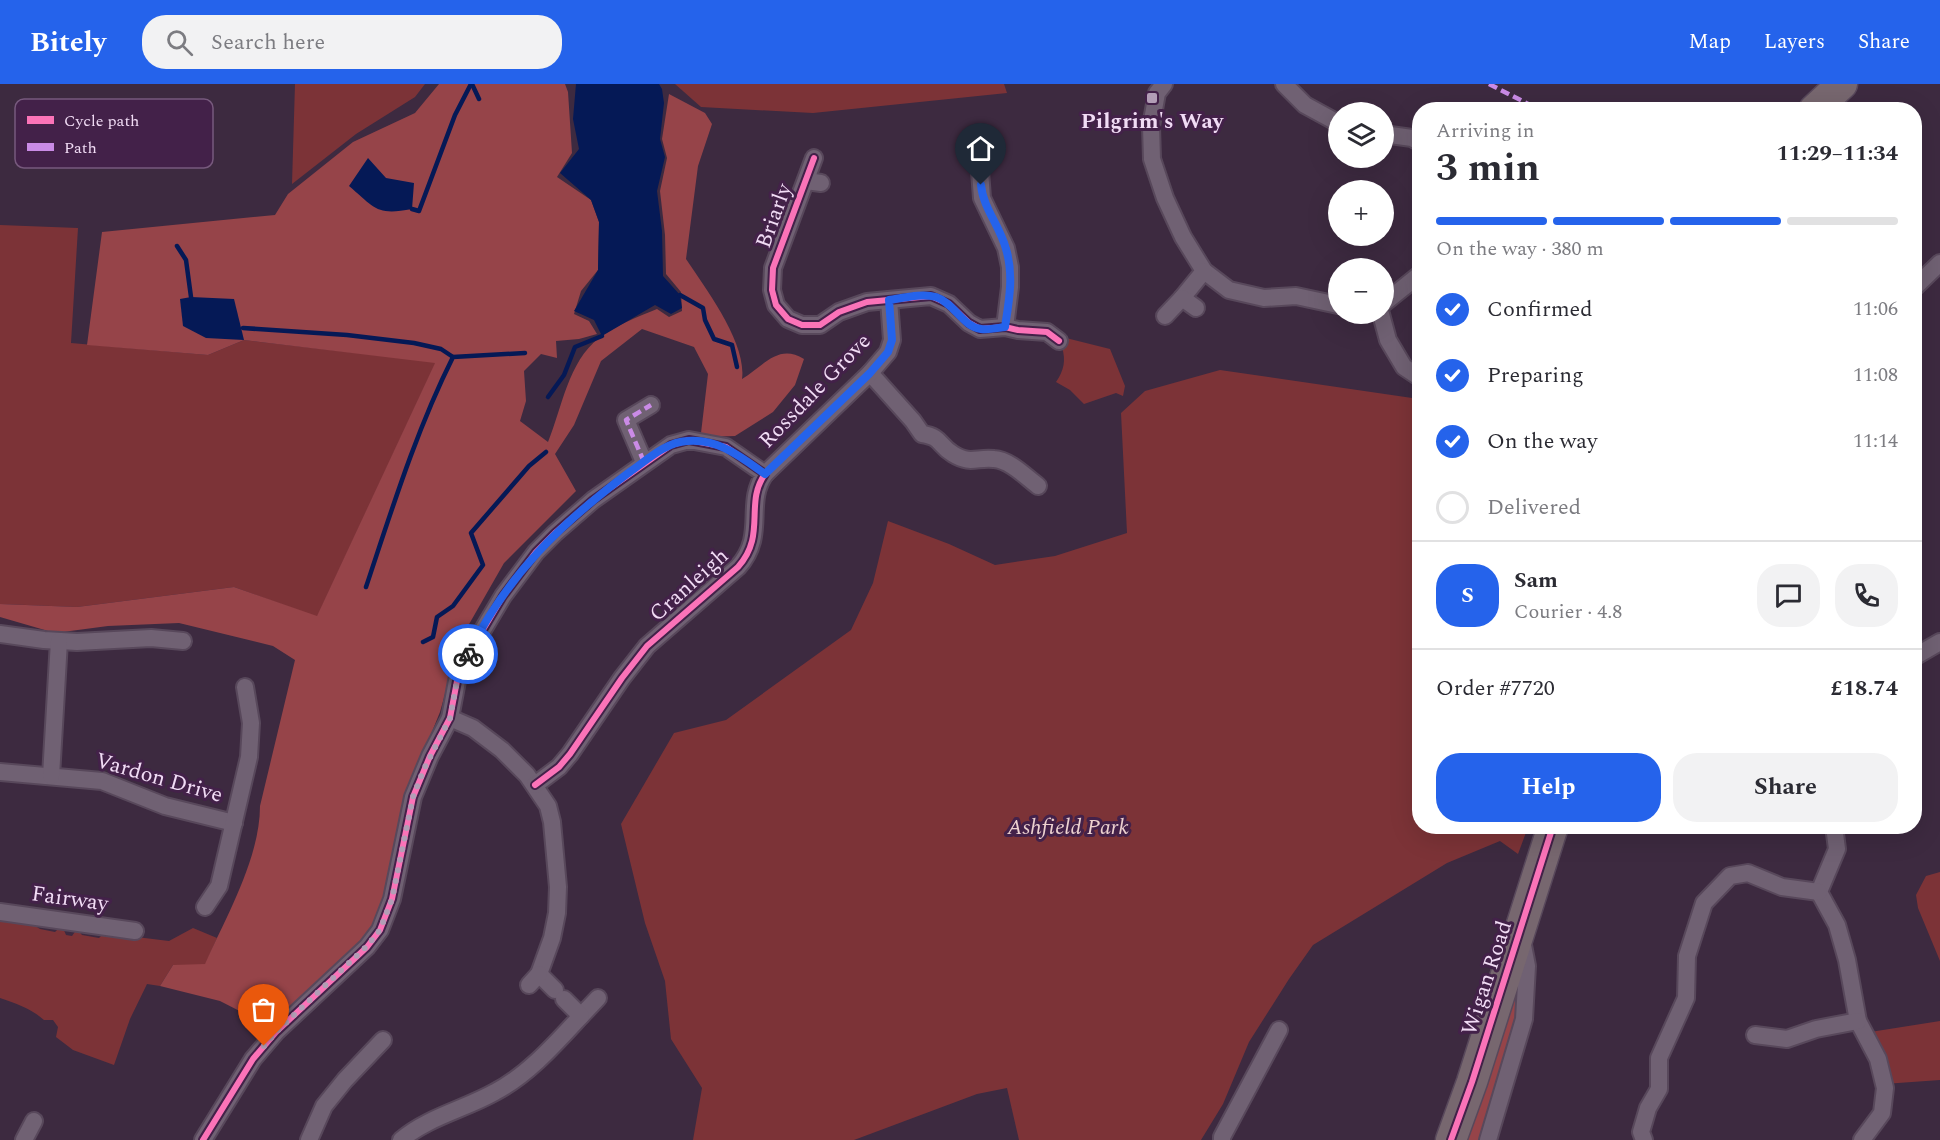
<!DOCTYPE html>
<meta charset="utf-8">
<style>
body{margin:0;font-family:Spectral,serif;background:#f2f2f3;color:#2b2b33;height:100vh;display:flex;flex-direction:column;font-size:22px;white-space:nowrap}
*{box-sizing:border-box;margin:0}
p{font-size:20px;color:#7c7c81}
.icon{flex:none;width:33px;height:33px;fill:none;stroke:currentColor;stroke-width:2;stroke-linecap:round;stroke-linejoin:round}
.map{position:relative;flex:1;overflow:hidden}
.details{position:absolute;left:1412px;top:18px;width:510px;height:732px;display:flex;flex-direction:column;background:#fff;border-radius:24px;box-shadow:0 6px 24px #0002}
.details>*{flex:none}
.tools{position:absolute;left:1328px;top:18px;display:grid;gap:12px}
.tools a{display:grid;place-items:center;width:66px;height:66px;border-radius:50%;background:#fff;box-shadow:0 6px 24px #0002;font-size:30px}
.pin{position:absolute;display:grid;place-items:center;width:51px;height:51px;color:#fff;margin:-62px -26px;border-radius:50% 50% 50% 0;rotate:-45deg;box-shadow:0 0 6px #0007}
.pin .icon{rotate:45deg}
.courier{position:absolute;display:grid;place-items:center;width:60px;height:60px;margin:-30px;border:4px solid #2563eb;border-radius:50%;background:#fff;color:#222;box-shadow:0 2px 8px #0007}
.overview em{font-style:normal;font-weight:700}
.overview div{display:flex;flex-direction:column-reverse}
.overview{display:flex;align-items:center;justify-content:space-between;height:102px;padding:0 24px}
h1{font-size:39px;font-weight:700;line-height:45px}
.bar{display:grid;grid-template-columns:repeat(4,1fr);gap:9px 6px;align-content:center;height:72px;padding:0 24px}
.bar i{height:8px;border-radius:4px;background:#e1e1e2}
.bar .selected{background:#2563eb}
.bar p{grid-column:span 4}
.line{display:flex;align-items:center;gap:15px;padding:0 24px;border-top:2px solid #e1e1e2}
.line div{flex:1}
.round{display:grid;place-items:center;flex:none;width:63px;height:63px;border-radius:24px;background:#f2f2f3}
ol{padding:0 24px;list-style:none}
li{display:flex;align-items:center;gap:18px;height:66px}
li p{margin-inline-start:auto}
li .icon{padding:6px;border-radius:50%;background:#2563eb;color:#fff;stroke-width:4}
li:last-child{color:#7c7c81}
li i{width:33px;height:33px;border:3px solid #e1e1e2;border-radius:50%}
.button{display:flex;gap:12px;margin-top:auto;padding:12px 24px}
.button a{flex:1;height:69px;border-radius:24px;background:#2563eb;color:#fff;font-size:24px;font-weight:700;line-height:69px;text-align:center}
.button a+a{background:#f2f2f3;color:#2b2b33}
header{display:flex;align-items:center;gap:36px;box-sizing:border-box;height:84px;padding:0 30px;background:#2563eb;color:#fff}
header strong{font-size:28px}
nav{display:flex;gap:33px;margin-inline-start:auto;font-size:21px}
.search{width:420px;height:54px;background:#f2f2f3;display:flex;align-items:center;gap:15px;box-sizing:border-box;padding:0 21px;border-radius:24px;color:#7c7c81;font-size:22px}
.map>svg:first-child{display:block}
.green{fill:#7c3337}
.forest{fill:#964449}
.water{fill:#051956}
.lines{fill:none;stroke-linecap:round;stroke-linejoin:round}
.stream{stroke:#051956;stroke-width:4.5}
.street-casing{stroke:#58485b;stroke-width:20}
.highway-casing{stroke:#58485b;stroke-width:33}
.street{stroke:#706173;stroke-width:16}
.highway{stroke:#77676f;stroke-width:30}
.quiet{stroke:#ca8be6;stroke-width:4.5;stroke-dasharray:9 4.5;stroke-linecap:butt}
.cycleway-casing{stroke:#432149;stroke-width:10}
.cycleway{stroke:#fb73b8;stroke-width:6}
.done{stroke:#b29eb6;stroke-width:6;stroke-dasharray:0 10.8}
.route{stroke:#2563eb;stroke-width:8}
.poi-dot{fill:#b29eb6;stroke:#432149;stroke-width:2}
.labels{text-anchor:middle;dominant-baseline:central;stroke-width:6;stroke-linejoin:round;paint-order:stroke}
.poi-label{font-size:22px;font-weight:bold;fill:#f1dcf5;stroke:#432149}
.street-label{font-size:22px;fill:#f1dcf5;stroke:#432149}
.park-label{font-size:22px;font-style:italic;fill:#edd2d0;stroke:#432149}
.key{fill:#432149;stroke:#77597d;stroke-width:1.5}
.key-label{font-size:16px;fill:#f1dcf5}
</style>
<header>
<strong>Bitely</strong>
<div class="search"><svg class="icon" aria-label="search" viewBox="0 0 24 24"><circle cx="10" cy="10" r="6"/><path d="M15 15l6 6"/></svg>Search here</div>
<nav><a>Map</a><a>Layers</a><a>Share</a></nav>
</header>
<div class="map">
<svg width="1940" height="1056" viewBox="0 0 1940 1056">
<rect width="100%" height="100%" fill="#3d2a40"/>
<g class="green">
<path d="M295,0H425L415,13L356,50L292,100Z"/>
<path d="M675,0H1004L1007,9L813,29L701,23Z"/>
<path d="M0,141L78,144L71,259L208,271L244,256L436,278L317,533L234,503L77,523L0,520Z"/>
<path d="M1066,254L1110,265L1125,302L1123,312L1116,309L1084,320L1070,306L1056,298C1064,286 1066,277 1062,263Z"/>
<path d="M1220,286L1419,315V742L1528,743L1518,770L1500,757L1447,779L1313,861L1289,895L1249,958L1223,1020L1201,1056H1019L1007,1004L977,1010L854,1056H693L702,1004L671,955L665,897L645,839L621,740L674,649L726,636L851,546L873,499L888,437L949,460L995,481L1055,472L1127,449L1121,329L1145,307Z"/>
<path d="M1940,788V898V877L1918,824L1916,811L1926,792Z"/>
<path d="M0,833L29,838L40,845L55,848L60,843L63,844L66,851L72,852L77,845L82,851L99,854L104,849L169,857L193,844L217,854L205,881H173L160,902L147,900L130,935L114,981L73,966L56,953L58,943L53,936H44C30,924 17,920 0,914Z"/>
<path d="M1940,937V996L1884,1000L1864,949Z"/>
</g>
<g class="forest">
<path d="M439,0H565L568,8L572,69L557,93L591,116L599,138L598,186L581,207L574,230L589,237L597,250L579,255L556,257L557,274L541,270L524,287L526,317L520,337L548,358C562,324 568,278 599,254C615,241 638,233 657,225L669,233L682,227L681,208L666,190L665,151L660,107L667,74L662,55L669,10L705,29L712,40L698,82L686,175C706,205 747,259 742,295C764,282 778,259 804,275L795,301L773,328L735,352L704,353L701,349L708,290L694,263L642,245L601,277L574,341L555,370L576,407L504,479L460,556L440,628L406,712L385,820L371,846L331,892L289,930L263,939L220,917L160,902L173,881L205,880C226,833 260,774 260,722L295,576L273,562L179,539L108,542L55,549L0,533V520L77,523L234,503L317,532L435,279L244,256L208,271L87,261L102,148L275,131L288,110L353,58L415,29Z"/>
<path d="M1520,848L1524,935L1488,1056H1452Z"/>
</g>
<g class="water">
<path d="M576,0H659L662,5L664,19L660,55L665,73L657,107L662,147L663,192L680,211L682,224L671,230L655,221L602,252L594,236L574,227L598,186L599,138L591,116L560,89L579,65L573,35Z"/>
<path d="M368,74L386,94L414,99L412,125C376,132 375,124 349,102Z"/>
<path d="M191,213L234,215L244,256L206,254L183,242L180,215Z"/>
</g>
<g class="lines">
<g class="stream">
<path d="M472,0L479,15"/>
<path d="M412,125L419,127L455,31L471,0"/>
<path d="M177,162L186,176L191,213"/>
<path d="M680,211L703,224L705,236L714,255L732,261L737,283"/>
<path d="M243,244L347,251L414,259L441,265L453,273"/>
<path d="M548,313L564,291L575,263L602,252"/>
<path d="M366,503C392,425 416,347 453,273L525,269"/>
<path d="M423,558L433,553L437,533L453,522L483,481L471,449L529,382L546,368"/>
</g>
<g class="street-casing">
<g id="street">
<path d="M1164,0L1157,9L1151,42L1152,75L1165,114L1183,153L1204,187L1229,206L1264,214L1296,212L1338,221"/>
<path d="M1284,0L1305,21L1338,39"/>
<path d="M1383,50L1412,54L1419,58"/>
<path d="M814,74L773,184L772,206L776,221L788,235L802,241H820L839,228L867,218L931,212L949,220L969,239L980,245L1005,243L1018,246L1047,248L1059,257"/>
<path d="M980,87L982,114L1006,164L1010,183V203L1005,243"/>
<path d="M806,97L821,99"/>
<path d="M1914,204L1940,179"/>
<path d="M1182,214L1204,187"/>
<path d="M1383,220L1419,191"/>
<path d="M1381,230L1388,256L1404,283L1419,293"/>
<path d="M1165,232L1182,214L1196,224"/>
<path d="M870,289L913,337L922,350C942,353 938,361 953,370C971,381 976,373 994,375C1010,376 1026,393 1038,402"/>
<path d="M644,378L626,336L651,321"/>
<path d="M765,390L870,289L888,268L892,256L889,216"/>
<path d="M0,550L44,556L77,558L151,554L183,557"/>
<path d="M1914,573L1940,558"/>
<path d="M450,634L473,644L502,666L527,691L548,722L552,738L558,803L557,829L552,854L539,890L555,906"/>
<path d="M0,688L102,697L165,722L234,739"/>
<path d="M51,692L59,557"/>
<path d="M1834,742L1837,765L1819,808L1837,841L1847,876L1858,937L1878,975L1885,1004L1882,1029L1862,1056"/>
<path d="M205,823L219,802L249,673L251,639L245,603"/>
<path d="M0,828L135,847"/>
<path d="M529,901L539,890"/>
<path d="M581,932L598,914"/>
<path d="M1755,951L1787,955L1816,945L1858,937"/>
<path d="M24,1056L34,1037"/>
<path d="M203,1056L253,975L276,948L367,863L380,846L392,815L413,713L430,672L450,634L457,597L465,576L503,512L536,468L555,449L593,416L671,361L689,356L726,363L765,390C744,419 767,451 738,483L647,562L622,594L570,670L559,683L535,701"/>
<path d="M309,1056L324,1022L345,996L383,956"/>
<path d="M401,1056C428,1033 465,1025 495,1008C528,991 556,959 581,932L564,915"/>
<path d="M1222,1056V1053L1279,946"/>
<path d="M1488,1056L1524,935L1527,882L1522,856"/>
<path d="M1644,1056L1641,1048L1648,1024L1659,1005V974L1686,914L1687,872L1704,819L1730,792L1748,789L1782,803L1819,808"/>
</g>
</g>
<g class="highway-casing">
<g id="highway">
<path d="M1814,26L1842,0"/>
<path d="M1451,1056L1472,998L1553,742"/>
</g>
</g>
<use href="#street" class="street"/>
<use href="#highway" class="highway"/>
<g class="quiet">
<path d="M1489,0L1540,26"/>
<path d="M644,378L626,336L651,321"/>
</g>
<g class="cycleway-casing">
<g id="cycleway">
<path d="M814,74L773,184L772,206L776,221L788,235L802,241H820L839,228L867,218L931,212L949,220L969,239L980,245L1005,243L1018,246L1047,248L1059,257"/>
<path d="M203,1056L253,975L276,948L367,863L380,846L392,815L413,713L430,672L450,634L457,597L465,576L503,512L536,468L555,449L593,416L671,361L689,356L726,363L765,390C744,419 767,451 738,483L647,562L622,594L570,670L559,683L535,701"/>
<path d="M1451,1056L1472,998L1553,742"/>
</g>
</g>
<use href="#cycleway" class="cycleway"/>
</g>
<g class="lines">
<path class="done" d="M264,962L276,948L367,862L380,846L392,815L413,713L424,685L450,634L457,597L468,570"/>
<path class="route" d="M468,570C508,490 560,440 631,387C647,376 666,358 687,357C718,354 741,373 765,390L870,289L888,268L892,256L889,216C903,214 922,209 936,213C954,219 963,243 981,245C989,246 997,244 1005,243C1009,217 1014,191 1006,165C1000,142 983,124 981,101"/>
</g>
<rect class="poi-dot" x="1146" y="8" width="12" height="12" rx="3"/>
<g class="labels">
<g class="poi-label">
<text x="1152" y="37">Pilgrim's Way</text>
</g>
<g class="street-label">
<text transform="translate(774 132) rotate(-70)">Briarly</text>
<text transform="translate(815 307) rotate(-46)">Rossdale Grove</text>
<text transform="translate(689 501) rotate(-42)">Cranleigh</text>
<text transform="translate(159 694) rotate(16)">Vardon Drive</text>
<text transform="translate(70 815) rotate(8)">Fairway</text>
<text transform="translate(1487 894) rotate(-72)">Wigan Road</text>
</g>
<g class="park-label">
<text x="1068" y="743">Ashfield Park</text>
</g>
</g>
<rect x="15" y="15" width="198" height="69" rx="9" class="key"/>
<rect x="27" y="32" width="27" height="8" fill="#fb73b8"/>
<rect x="27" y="59" width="27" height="8" fill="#ca8be6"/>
<g class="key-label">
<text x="64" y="42">Cycle path</text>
<text x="64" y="69">Path</text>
</g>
</svg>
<div class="tools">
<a><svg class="icon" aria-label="layers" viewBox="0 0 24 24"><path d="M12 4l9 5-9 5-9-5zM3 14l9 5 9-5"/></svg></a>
<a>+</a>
<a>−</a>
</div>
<div class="pin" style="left:264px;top:962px;background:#ea580c"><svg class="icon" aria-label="bag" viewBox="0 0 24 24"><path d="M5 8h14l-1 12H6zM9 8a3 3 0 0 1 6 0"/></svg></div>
<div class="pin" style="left:981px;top:101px;background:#1f2937"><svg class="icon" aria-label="home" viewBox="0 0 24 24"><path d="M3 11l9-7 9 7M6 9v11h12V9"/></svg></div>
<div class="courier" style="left:468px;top:570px"><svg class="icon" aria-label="bike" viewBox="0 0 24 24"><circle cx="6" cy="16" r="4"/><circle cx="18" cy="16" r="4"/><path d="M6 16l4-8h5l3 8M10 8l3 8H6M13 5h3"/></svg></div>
<section class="details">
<div class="overview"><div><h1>3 min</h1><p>Arriving in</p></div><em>11:29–11:34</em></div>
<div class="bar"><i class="selected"></i><i class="selected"></i><i class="selected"></i><i></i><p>On the way · 380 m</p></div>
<ol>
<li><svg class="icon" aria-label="check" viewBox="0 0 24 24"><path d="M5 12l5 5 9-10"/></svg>Confirmed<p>11:06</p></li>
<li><svg class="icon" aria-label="check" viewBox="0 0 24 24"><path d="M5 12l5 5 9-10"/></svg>Preparing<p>11:08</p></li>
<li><svg class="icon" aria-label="check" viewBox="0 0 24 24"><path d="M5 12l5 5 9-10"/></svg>On the way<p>11:14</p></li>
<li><i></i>Delivered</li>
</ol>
<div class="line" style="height:108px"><b class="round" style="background:#2563eb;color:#fff">S</b><div><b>Sam</b><p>Courier · 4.8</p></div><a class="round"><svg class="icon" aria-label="chat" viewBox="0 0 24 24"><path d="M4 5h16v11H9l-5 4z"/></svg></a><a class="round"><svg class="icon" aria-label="phone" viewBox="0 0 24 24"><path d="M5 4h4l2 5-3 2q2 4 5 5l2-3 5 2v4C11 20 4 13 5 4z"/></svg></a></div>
<div class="line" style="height:78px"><div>Order #7720</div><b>£18.74</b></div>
<div class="button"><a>Help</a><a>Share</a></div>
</section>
</div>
